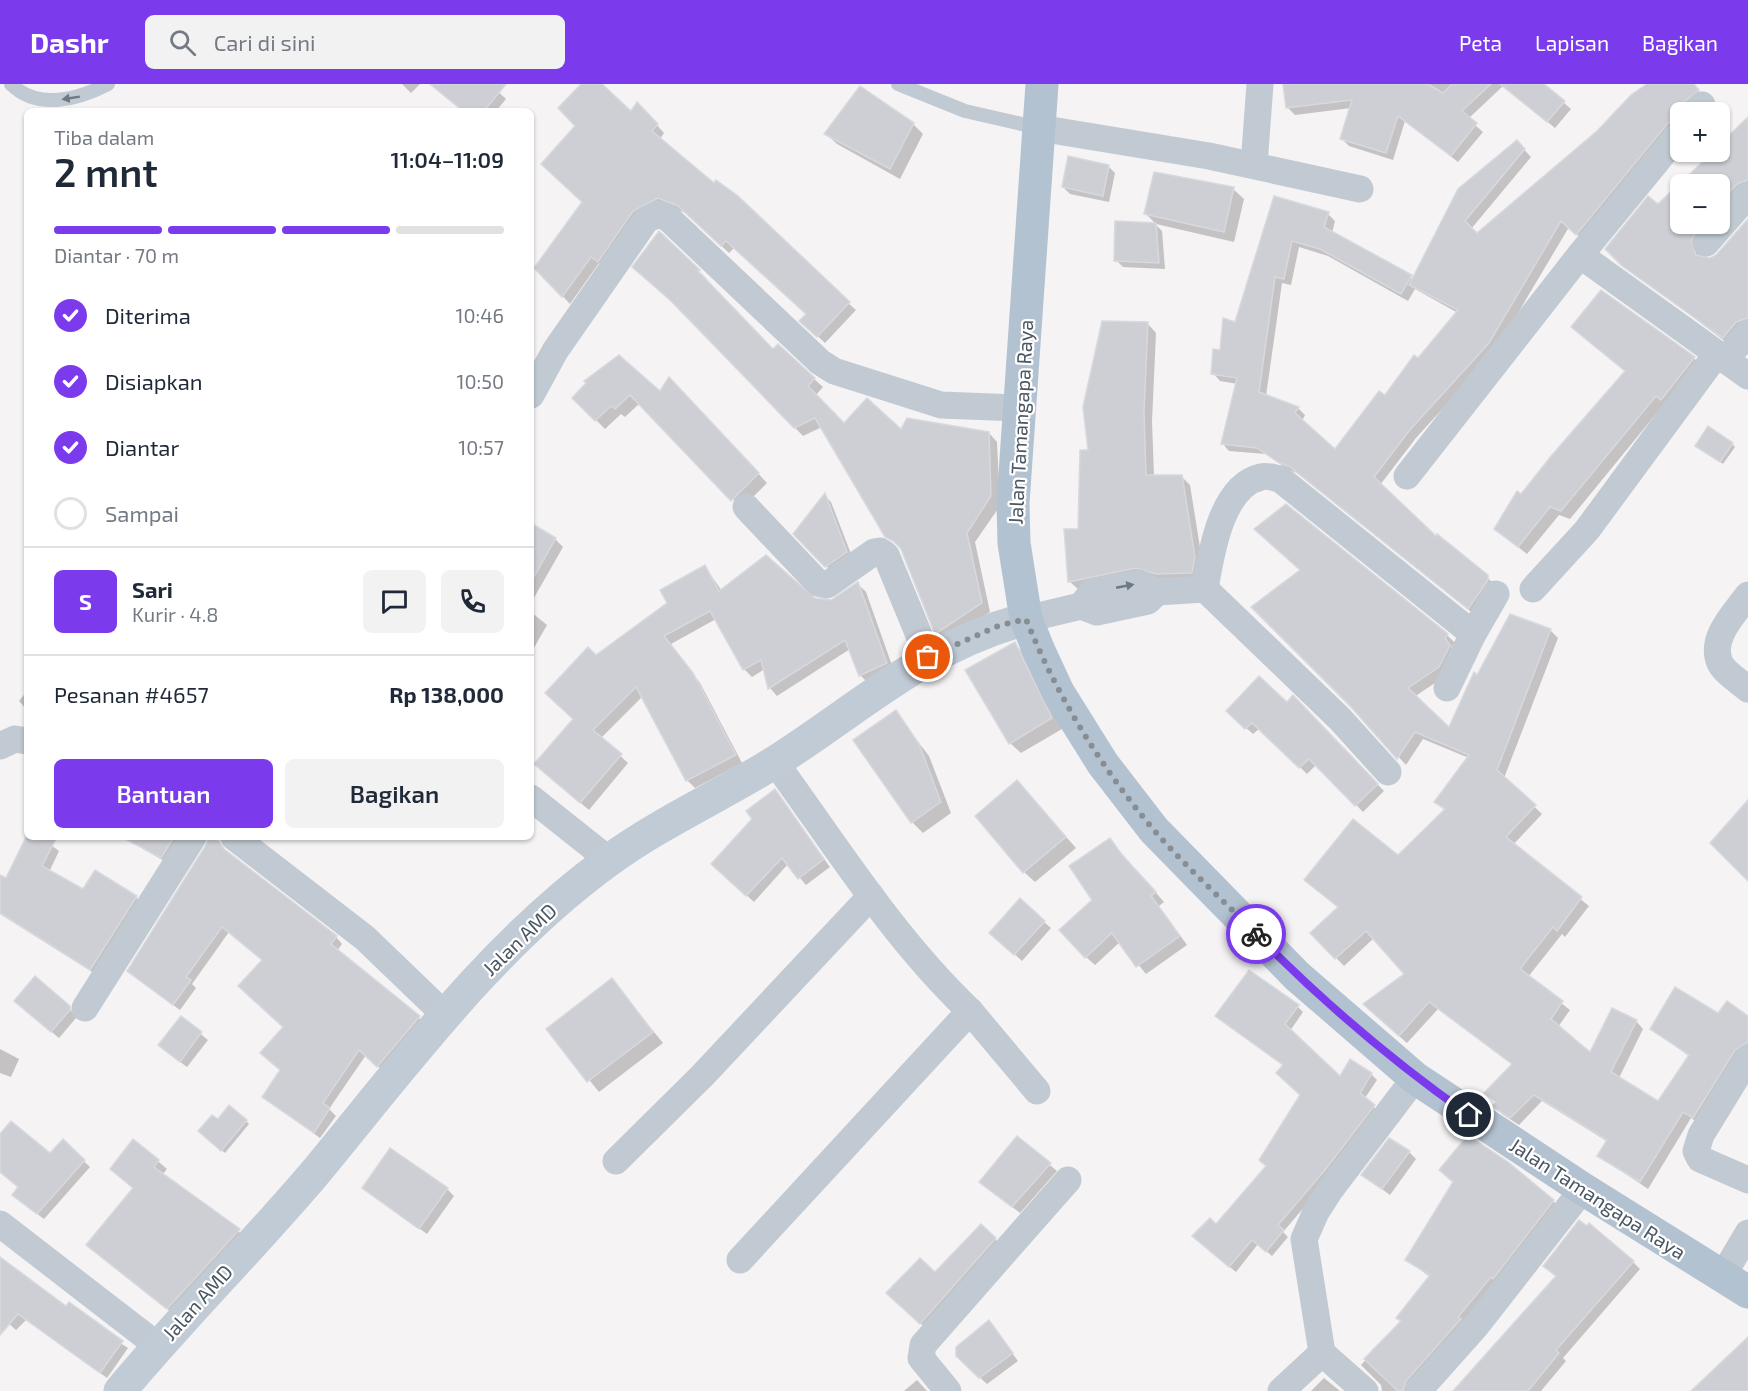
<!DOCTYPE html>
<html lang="id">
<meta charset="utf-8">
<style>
body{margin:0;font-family:"Exo 2",sans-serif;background:#f2f2f3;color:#1f2937;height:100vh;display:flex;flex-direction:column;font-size:22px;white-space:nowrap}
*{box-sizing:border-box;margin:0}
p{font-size:20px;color:#747a83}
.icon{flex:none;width:33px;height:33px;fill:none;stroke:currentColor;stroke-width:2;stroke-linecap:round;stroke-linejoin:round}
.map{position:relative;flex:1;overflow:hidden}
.sheet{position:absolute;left:24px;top:24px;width:510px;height:732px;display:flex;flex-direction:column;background:#fff;border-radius:9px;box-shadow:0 2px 4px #0004}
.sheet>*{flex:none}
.buttons{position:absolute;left:1670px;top:18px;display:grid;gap:12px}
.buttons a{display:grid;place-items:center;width:60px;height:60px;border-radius:9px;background:#fff;box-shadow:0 2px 4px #0004;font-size:30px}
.pin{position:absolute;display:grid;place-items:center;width:51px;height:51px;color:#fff;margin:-26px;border:3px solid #fff;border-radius:50%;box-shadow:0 2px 6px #0007}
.courier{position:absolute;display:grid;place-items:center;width:60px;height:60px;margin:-30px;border:4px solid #7c3aed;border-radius:50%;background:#fff;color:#222;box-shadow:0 2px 8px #0007}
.head em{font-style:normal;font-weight:600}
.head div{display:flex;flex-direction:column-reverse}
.head{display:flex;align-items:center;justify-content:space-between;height:102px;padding:0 30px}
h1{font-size:39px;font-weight:600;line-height:45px}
.bar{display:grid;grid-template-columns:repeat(4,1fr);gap:9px 6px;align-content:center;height:72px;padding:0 30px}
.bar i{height:8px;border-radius:4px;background:#e0e1e3}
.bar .active{background:#7c3aed}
.bar p{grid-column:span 4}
.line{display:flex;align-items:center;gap:15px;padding:0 30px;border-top:2px solid #e0e1e3}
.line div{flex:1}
.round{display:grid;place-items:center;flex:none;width:63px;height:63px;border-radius:9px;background:#f2f2f3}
ol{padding:0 30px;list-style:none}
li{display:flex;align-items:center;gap:18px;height:66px}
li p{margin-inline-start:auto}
li .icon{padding:6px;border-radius:50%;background:#7c3aed;color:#fff;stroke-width:4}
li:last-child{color:#747a83}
li i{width:33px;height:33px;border:3px solid #e0e1e3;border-radius:50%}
.primary-button{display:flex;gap:12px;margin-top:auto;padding:12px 30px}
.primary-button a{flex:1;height:69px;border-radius:9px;background:#7c3aed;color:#fff;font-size:24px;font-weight:600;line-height:69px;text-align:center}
.primary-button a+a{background:#f2f2f3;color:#1f2937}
header{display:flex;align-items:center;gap:36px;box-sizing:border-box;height:84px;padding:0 30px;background:#7c3aed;color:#fff}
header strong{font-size:28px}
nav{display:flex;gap:33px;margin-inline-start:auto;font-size:21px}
.search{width:420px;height:54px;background:#f2f2f3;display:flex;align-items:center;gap:15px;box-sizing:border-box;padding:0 21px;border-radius:9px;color:#747a83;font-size:22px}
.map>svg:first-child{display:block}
.shadow{fill:#0003;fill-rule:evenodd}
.building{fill:#cdcfd5;stroke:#d7d9de;stroke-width:1.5}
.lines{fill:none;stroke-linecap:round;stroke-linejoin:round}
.lane{stroke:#c1cad2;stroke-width:14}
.street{stroke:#c1cad2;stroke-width:27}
.secondary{stroke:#c1cbd6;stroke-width:33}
.primary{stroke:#b3c2d1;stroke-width:33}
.oneway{fill:#6e7983}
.done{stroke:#868d94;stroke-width:6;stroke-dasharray:0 10.8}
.route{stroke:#7c3aed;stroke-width:8}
.labels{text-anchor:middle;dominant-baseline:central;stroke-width:4.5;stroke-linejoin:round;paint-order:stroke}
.street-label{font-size:20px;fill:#4a5661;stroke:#fff}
</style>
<header>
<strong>Dashr</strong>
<div class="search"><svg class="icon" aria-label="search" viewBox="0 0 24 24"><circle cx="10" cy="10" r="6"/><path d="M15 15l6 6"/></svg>Cari di sini</div>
<nav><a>Peta</a><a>Lapisan</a><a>Bagikan</a></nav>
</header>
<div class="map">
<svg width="1748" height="1307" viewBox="0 0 1748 1307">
<rect width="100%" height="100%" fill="#f5f3f3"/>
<g class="shadow">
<path d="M402,0H420L411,9Z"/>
<path d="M431,0H490L506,15L496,27H464Z"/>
<path d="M583,0H600L631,29L645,28L664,49L660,55L856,226L825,259L802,237L808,230L735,163L729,169L688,130L666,121L606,185L599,179L570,220L536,184L583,118L577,42Z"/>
<path d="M1285,0H1542L1571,25L1555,44L1503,2L1468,35L1483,48L1458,78L1405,37L1393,76L1349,62L1342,55L1351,24L1295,31L1287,23Z"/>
<path d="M1649,0H1692L1705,14L1689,28H1680V44L1584,157L1569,143L1496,266L1416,354L1380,401L1436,454L1495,500L1475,531L1299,390L1287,385L1266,370L1229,367L1222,359L1238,300L1220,297L1213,289L1236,239L1275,113L1328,130L1335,137L1332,149L1413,195L1517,58L1531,73L1471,145L1477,151L1598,48ZM1299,163L1328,172L1408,217L1415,205L1458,229L1335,367L1302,337L1305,331L1298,324L1266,312L1282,199L1291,201Z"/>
<path d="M1748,35V110L1704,160L1701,175L1719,171L1748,137V250L1734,264L1617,176L1658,122L1680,101V140H1719V100H1681L1715,68H1719V63Z"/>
<path d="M913,40L923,50L900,95L837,60L826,50Z"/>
<path d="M1108,82L1115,89L1109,118L1070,110L1063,103Z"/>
<path d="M1233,105L1244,115L1234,158L1156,140L1146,130Z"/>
<path d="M1155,140L1162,147L1165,185L1123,183L1116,176Z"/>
<path d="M659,149L707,195L706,197L773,267L778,262L823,303L816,311L844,341L901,347L989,349L997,358L1000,422L975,458L990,528L945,557L937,549L902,465L886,452L822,343L803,352L679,224Z"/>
<path d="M1148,240L1156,249L1152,337L1154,392H1181L1190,401L1203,482L1200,497L1079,506L1070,498L1065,447L1079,446L1090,367Z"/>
<path d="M1573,243L1694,274L1702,283L1665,319L1570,435L1559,431L1527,470L1496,445L1626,288Z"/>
<path d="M678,304L767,399L742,424L640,319L625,333L621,330L605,345L574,314L661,309Z"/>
<path d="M1732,360L1735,363L1723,380L1700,364Z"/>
<path d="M825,412L831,418L853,475L833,489L795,449Z"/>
<path d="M531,441L555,455L563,463L531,519Z"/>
<path d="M705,483L722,507L831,518L858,500L866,508L894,587L868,599L860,591L850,565L777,612L770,604L765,585L752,593L744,585L716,535L671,560L700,599L742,679L695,704L687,696L643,612L601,654L628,679L589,726L544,688L574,635L596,573L669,519Z"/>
<path d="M531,528L547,541L531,569Z"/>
<path d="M1550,546L1558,554L1504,694L1542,730L1513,761L1589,822L1565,853L1562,850L1528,893L1570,926L1558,943L1590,971L1636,937L1643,945L1619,994L1658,1019L1690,973L1652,944L1719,931L1748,933V968L1701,1041L1691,1034L1648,1105L1599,1072L1608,1058L1542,1017L1519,1041L1502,1030L1494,1022L1513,981L1438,925L1407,959L1372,928L1406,890L1374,854L1344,882L1312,849L1339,824L1313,803L1398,773L1445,727L1436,717L1469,674L1423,655L1406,681L1353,623L1447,551L1455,559L1451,563L1457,570L1447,591L1414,613L1449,645L1477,593Z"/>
<path d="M1015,560L1025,571L1062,645L1021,669L1010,659Z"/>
<path d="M27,607V626L19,617Z"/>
<path d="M1293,614L1384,707L1363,728L1317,680L1307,690L1260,644L1253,650L1235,634L1287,620Z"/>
<path d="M895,628L929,672L951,729L923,749L912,738L855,656Z"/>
<path d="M1017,698L1076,764L1035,798L1024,788Z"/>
<path d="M775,707L830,783L806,801L788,780L754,818L719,786Z"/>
<path d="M27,753H40L59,767L49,788L84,807L136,813L142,820L97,891L0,830V796H7Z"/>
<path d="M130,753H182L166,778L143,765Z"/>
<path d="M1110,756L1164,818L1159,822L1187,861L1146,890L1120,858L1095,881L1086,873L1094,816Z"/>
<path d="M241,780L336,853L342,860L337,867L425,939L384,988L366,971L329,1025L336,1032L320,1054L264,1013L281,986L285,943L263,877L229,848L192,900L196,904L180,926L135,893Z"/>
<path d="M1044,838L1051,844L1022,877L998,855Z"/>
<path d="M612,896L663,959L599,1008L548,945Z"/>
<path d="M69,923L76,934L59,954L23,924Z"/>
<path d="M1298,923L1303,928L1290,947L1340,994L1371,990L1377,996L1365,1014L1379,1028L1331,1092L1283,1148L1288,1153L1272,1172L1258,1160L1236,1188L1199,1158L1216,1142L1268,1083L1302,1011L1284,982L1217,932Z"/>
<path d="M181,934L208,956L187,983L167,968Z"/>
<path d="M0,965L19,975L11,993L0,989Z"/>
<path d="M246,1037L249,1040L225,1069L200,1047Z"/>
<path d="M0,1053L50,1071L63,1057L90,1083L44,1135L20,1117V1104L0,1088Z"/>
<path d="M1018,1054L1057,1087L1020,1129L981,1098Z"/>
<path d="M134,1057L167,1085L162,1091L247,1154L176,1232L88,1161L134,1105L112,1085Z"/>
<path d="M1409,1068L1416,1075L1390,1111L1363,1091Z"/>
<path d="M1507,1079L1561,1124L1412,1307H1382L1381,1301L1361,1281L1402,1237L1430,1193L1407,1176Z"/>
<path d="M364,1104L447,1105L454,1112L427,1150Z"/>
<path d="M981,1142L1002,1162L928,1246L895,1216L935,1190Z"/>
<path d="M0,1175L66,1224L128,1264L107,1294L26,1236L16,1246L0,1232Z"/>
<path d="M1633,1178L1640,1185L1563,1274L1566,1277L1541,1307H1455Z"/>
<path d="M989,1238L1018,1277L987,1300L964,1279Z"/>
<path d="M1324,1294L1340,1307H1311Z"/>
<path d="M917,1296L927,1307H904Z"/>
</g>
<g class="building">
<path d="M430,0H506L484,27H463Z"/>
<path d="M581,0H602L631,27L637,18L658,40L652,47L714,99L716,96L738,112L850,218L817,253L799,237L806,230L726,157L721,162L678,122L658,114L633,127L598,178L591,173L562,213L534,184L582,118L541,80L575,42L558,24Z"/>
<path d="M1283,0H1428L1443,9L1452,0H1491L1462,27L1477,39L1451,72L1398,32L1386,69L1340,55L1352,16L1286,24Z"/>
<path d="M1500,0H1544L1565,17L1547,38Z"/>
<path d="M1647,0H1694L1699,6L1684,18L1680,34L1668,39L1576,151L1561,137L1489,259L1409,347L1374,393L1436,452L1437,450L1488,491V496L1468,525L1290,383L1278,378L1257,364L1221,360L1237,294L1211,290L1213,265L1220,266L1223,234L1235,238L1274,112L1329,128L1324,143L1412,191L1401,210L1320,165L1292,157L1284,195L1275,193L1259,308L1299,323L1295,329L1335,365L1379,307L1385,311L1414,271L1418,274L1458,226L1409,201L1458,105L1517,56L1525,65L1465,137L1477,149L1597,47L1631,11Z"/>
<path d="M860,2L914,39L890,85L824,50Z"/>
<path d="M1748,33V96L1737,100L1719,120V100H1680V140H1702L1691,157L1696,171L1711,174L1717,170L1748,135V234L1736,238L1723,254L1621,181L1605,165L1648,112L1658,120L1713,68H1719V61Z"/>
<path d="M1068,72L1109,81L1103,112L1062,103Z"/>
<path d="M1154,88L1234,103L1224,148L1144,130Z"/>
<path d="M1115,137L1156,139L1159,179L1114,177Z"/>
<path d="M659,147L700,186L698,187L773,265L778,260L815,294L808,302L844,339L867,314L901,345L907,334L989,348L991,412L967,449L982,519L935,550L901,465L895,458L885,453L815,334L794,344L671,217L632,183Z"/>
<path d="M1601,206L1695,273L1661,316L1656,312L1561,427L1550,423L1518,463L1494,445L1517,407L1521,410L1552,371L1625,287L1571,243Z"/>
<path d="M1102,237L1148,238L1144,328L1146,391H1182L1195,473L1192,489L1156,490L1136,484L1068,498L1064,445H1078L1080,366H1088L1083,323Z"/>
<path d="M619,271L660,307L669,293L759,389L731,417L630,311L615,325L611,322L595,337L572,314L586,299L584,297Z"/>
<path d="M1708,342L1733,359L1720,378L1695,362Z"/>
<path d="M825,409L847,468L825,483L793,450Z"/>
<path d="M1286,420L1448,550L1445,554L1450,561L1439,583L1408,604L1449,643L1474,588L1477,591L1510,530L1551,545L1497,686L1536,721L1506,753L1582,813L1557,847L1553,843L1520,885L1563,917L1551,935L1590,968L1612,924L1637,936L1611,988L1658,1017L1689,971L1650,945L1675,903L1718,929L1727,917L1748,932V958L1735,966L1693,1034L1683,1028L1640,1098L1597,1072L1607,1056L1534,1011L1510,1034L1492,1022L1496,1018L1484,1009L1512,980L1429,918L1399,952L1363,920L1404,890L1366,847L1335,875L1310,849L1338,823L1304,796L1353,735L1398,771L1445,725L1434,718L1469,671L1415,648L1397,675L1352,624L1251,523L1300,486L1254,445Z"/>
<path d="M531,439L556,454L531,498Z"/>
<path d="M766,471L815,514L831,516L858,498L887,579L859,592L845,556L768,605L761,576L743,586L710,527L664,552L693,589L736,671L686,697L636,603L593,646L622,670L580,719L534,680L573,635L545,609L588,563L596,571L667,519L660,506L705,481L719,507Z"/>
<path d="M1015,558L1052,634L1009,660L965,586Z"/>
<path d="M1259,592L1287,618L1293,611L1378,700L1355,722L1309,675L1299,684L1252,639L1245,645L1226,627Z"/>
<path d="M896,626L919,660L941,718L911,739L853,656Z"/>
<path d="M1017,696L1066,753L1023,789L975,732Z"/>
<path d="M775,705L824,775L798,795L782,774L746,812L711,780L752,735L746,727Z"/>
<path d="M1748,716V797L1710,759Z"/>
<path d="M26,753H57L42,782L83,805L95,786L137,812L90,886L0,829V791L6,794Z"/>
<path d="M122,753H174L161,774Z"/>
<path d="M209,753L219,757L224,765L337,852L331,860L420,932L377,983L359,966L323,1019L330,1024L314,1049L262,1013L280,986L260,969L283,943L238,902L262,876L222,843L186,893L191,896L173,921L127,887L206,761Z"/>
<path d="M1110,754L1122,771L1156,808L1151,812L1180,852L1136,883L1112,849L1085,874L1059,846L1092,816L1069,782Z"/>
<path d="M1020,814L1045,837L1014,871L989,849Z"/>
<path d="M1249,886L1299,921L1285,940L1340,992L1350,975L1372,989L1360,1009L1375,1021L1325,1086L1278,1141L1284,1146L1266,1168L1252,1156L1229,1183L1192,1152L1210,1134L1216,1140L1266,1082L1259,1076L1300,1011L1276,989L1283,981L1215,932Z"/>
<path d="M35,892L70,922V926L51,948L14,917Z"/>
<path d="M612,894L653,948L587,998L546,945Z"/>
<path d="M181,932L202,948L180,978L158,961Z"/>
<path d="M229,1021L247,1036L221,1067L198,1047L212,1031L218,1035Z"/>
<path d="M11,1037L50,1069L63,1055L85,1076L37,1130L12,1111L18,1103L0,1088V1050Z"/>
<path d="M1468,1051L1508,1078L1554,1116L1493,1195L1491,1193L1458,1233L1461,1235L1406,1297L1403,1307H1398L1364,1275L1401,1237L1396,1234L1430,1191L1405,1176L1453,1098L1439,1086Z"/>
<path d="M1017,1052L1051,1079L1012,1123L979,1098Z"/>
<path d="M1389,1054L1410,1067L1382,1105L1361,1091Z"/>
<path d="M133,1055L159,1076L154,1083L240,1145L167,1225L86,1161L133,1104L110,1085Z"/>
<path d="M390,1064L448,1104L419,1145L362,1104Z"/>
<path d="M1579,1136L1587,1142L1589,1139L1634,1177L1556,1266L1559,1269L1528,1307H1453L1556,1192L1543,1182Z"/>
<path d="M981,1140L996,1154L920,1240L886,1209L920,1174L935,1188Z"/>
<path d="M0,1173L66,1222L69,1218L123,1257L100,1289L18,1230L0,1251Z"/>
<path d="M989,1236L1013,1269L979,1294L956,1272V1263Z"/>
<path d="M1748,1253V1307H1691Z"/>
</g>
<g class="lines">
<g class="lane">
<path d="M11,0C38,27 79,15 108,0"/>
<path d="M898,0L965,27L1039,44"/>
</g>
<g class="street">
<path d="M1696,28L1702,21"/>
<path d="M1039,44L1209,72L1360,105"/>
<path d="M1254,81L1260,0"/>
<path d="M1706,159L1748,111"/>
<path d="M1580,171L1680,49"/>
<path d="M1725,276L1748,249"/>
<path d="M531,311L555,267L646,136L658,130L668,134L820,278L834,287L941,321L1020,324"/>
<path d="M1407,392L1580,171L1748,292"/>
<path d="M746,423L818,499L827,501L874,468L880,467L886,471L928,573"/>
<path d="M1205,505C1211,470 1221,402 1261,393C1267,391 1274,394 1280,395L1473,550L1447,604"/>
<path d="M1533,505L1587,446L1716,271"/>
<path d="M1748,511C1735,529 1709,554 1720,579C1725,589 1740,598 1748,605"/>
<path d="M1081,522L1092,508L1139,499L1157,508L1205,505L1340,635L1388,688"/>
<path d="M1026,535L1081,522L1097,528L1148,517L1157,508"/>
<path d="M1473,550L1496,510"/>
<path d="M0,662L15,655L27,657"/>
<path d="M531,714L609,776"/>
<path d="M234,753L365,854L445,931"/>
<path d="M85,924L193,753"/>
<path d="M970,927L1037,1007"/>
<path d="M1748,974L1701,1051L1696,1067L1700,1075L1748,1096"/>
<path d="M616,1077L702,992L871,812"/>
<path d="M0,1140L158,1262"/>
<path d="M740,1176L970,927C894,855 836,762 775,678"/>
<path d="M1722,1193L1748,1149"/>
<path d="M1322,1269L1304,1155L1316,1128L1330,1106L1415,994"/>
<path d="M948,1307L921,1274L923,1261L1068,1096"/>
<path d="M1281,1307L1322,1269L1365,1307"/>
<path d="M1418,1307L1476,1242L1583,1105"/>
</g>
<path class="secondary" d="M120,1307C182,1233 251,1164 314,1090C405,980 491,862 608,777C660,739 720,712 775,678C860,624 926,561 1026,535"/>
<path class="primary" d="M1042,0L1013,419L1014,459L1026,535L1039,567L1058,608L1103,680L1154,746L1297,892L1415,994L1583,1105L1748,1208"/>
</g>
<defs><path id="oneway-solid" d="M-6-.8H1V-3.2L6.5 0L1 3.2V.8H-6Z" transform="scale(1.5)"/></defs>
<g class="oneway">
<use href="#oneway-solid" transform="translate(71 14) rotate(171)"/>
<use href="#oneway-solid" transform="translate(1125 502) rotate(-11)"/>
</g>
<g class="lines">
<path class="done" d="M928,573L998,542L1026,535C1057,612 1100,682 1153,745C1185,782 1222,815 1256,850"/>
<path class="route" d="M1256,850C1322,917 1392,977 1469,1031"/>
</g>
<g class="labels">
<g class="street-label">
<text transform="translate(1020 338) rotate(-87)">Jalan Tamangapa Raya</text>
<text transform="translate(519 855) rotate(-44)">Jalan AMD</text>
<text transform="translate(1598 1114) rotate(33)">Jalan Tamangapa Raya</text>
<text transform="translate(197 1218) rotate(-48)">Jalan AMD</text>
</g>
</g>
</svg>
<div class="buttons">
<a>+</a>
<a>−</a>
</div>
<div class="pin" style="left:928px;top:573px;background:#ea580c"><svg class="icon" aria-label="bag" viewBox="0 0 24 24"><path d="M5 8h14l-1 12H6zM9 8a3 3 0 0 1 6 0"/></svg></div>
<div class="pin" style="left:1469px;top:1031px;background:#1f2937"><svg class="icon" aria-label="home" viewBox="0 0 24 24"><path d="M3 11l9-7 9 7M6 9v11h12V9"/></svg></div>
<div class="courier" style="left:1256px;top:850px"><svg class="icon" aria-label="bike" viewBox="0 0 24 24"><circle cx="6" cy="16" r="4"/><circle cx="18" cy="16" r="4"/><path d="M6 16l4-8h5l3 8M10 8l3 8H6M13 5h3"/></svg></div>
<section class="sheet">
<div class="head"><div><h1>2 mnt</h1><p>Tiba dalam</p></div><em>11:04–11:09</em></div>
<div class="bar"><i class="active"></i><i class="active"></i><i class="active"></i><i></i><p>Diantar · 70 m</p></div>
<ol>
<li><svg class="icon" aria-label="check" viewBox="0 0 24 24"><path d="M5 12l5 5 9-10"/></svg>Diterima<p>10:46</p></li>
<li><svg class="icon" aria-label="check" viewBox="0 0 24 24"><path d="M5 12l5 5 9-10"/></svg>Disiapkan<p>10:50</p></li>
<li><svg class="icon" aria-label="check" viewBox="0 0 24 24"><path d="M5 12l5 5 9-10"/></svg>Diantar<p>10:57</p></li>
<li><i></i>Sampai</li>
</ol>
<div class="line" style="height:108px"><b class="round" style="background:#7c3aed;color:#fff">S</b><div><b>Sari</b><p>Kurir · 4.8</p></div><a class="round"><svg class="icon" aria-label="chat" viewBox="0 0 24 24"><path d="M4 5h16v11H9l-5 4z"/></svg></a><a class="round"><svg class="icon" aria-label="phone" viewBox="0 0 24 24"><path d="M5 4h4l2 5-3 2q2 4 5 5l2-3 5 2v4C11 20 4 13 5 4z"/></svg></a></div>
<div class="line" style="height:78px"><div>Pesanan #4657</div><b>Rp 138,000</b></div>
<div class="primary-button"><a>Bantuan</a><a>Bagikan</a></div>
</section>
</div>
